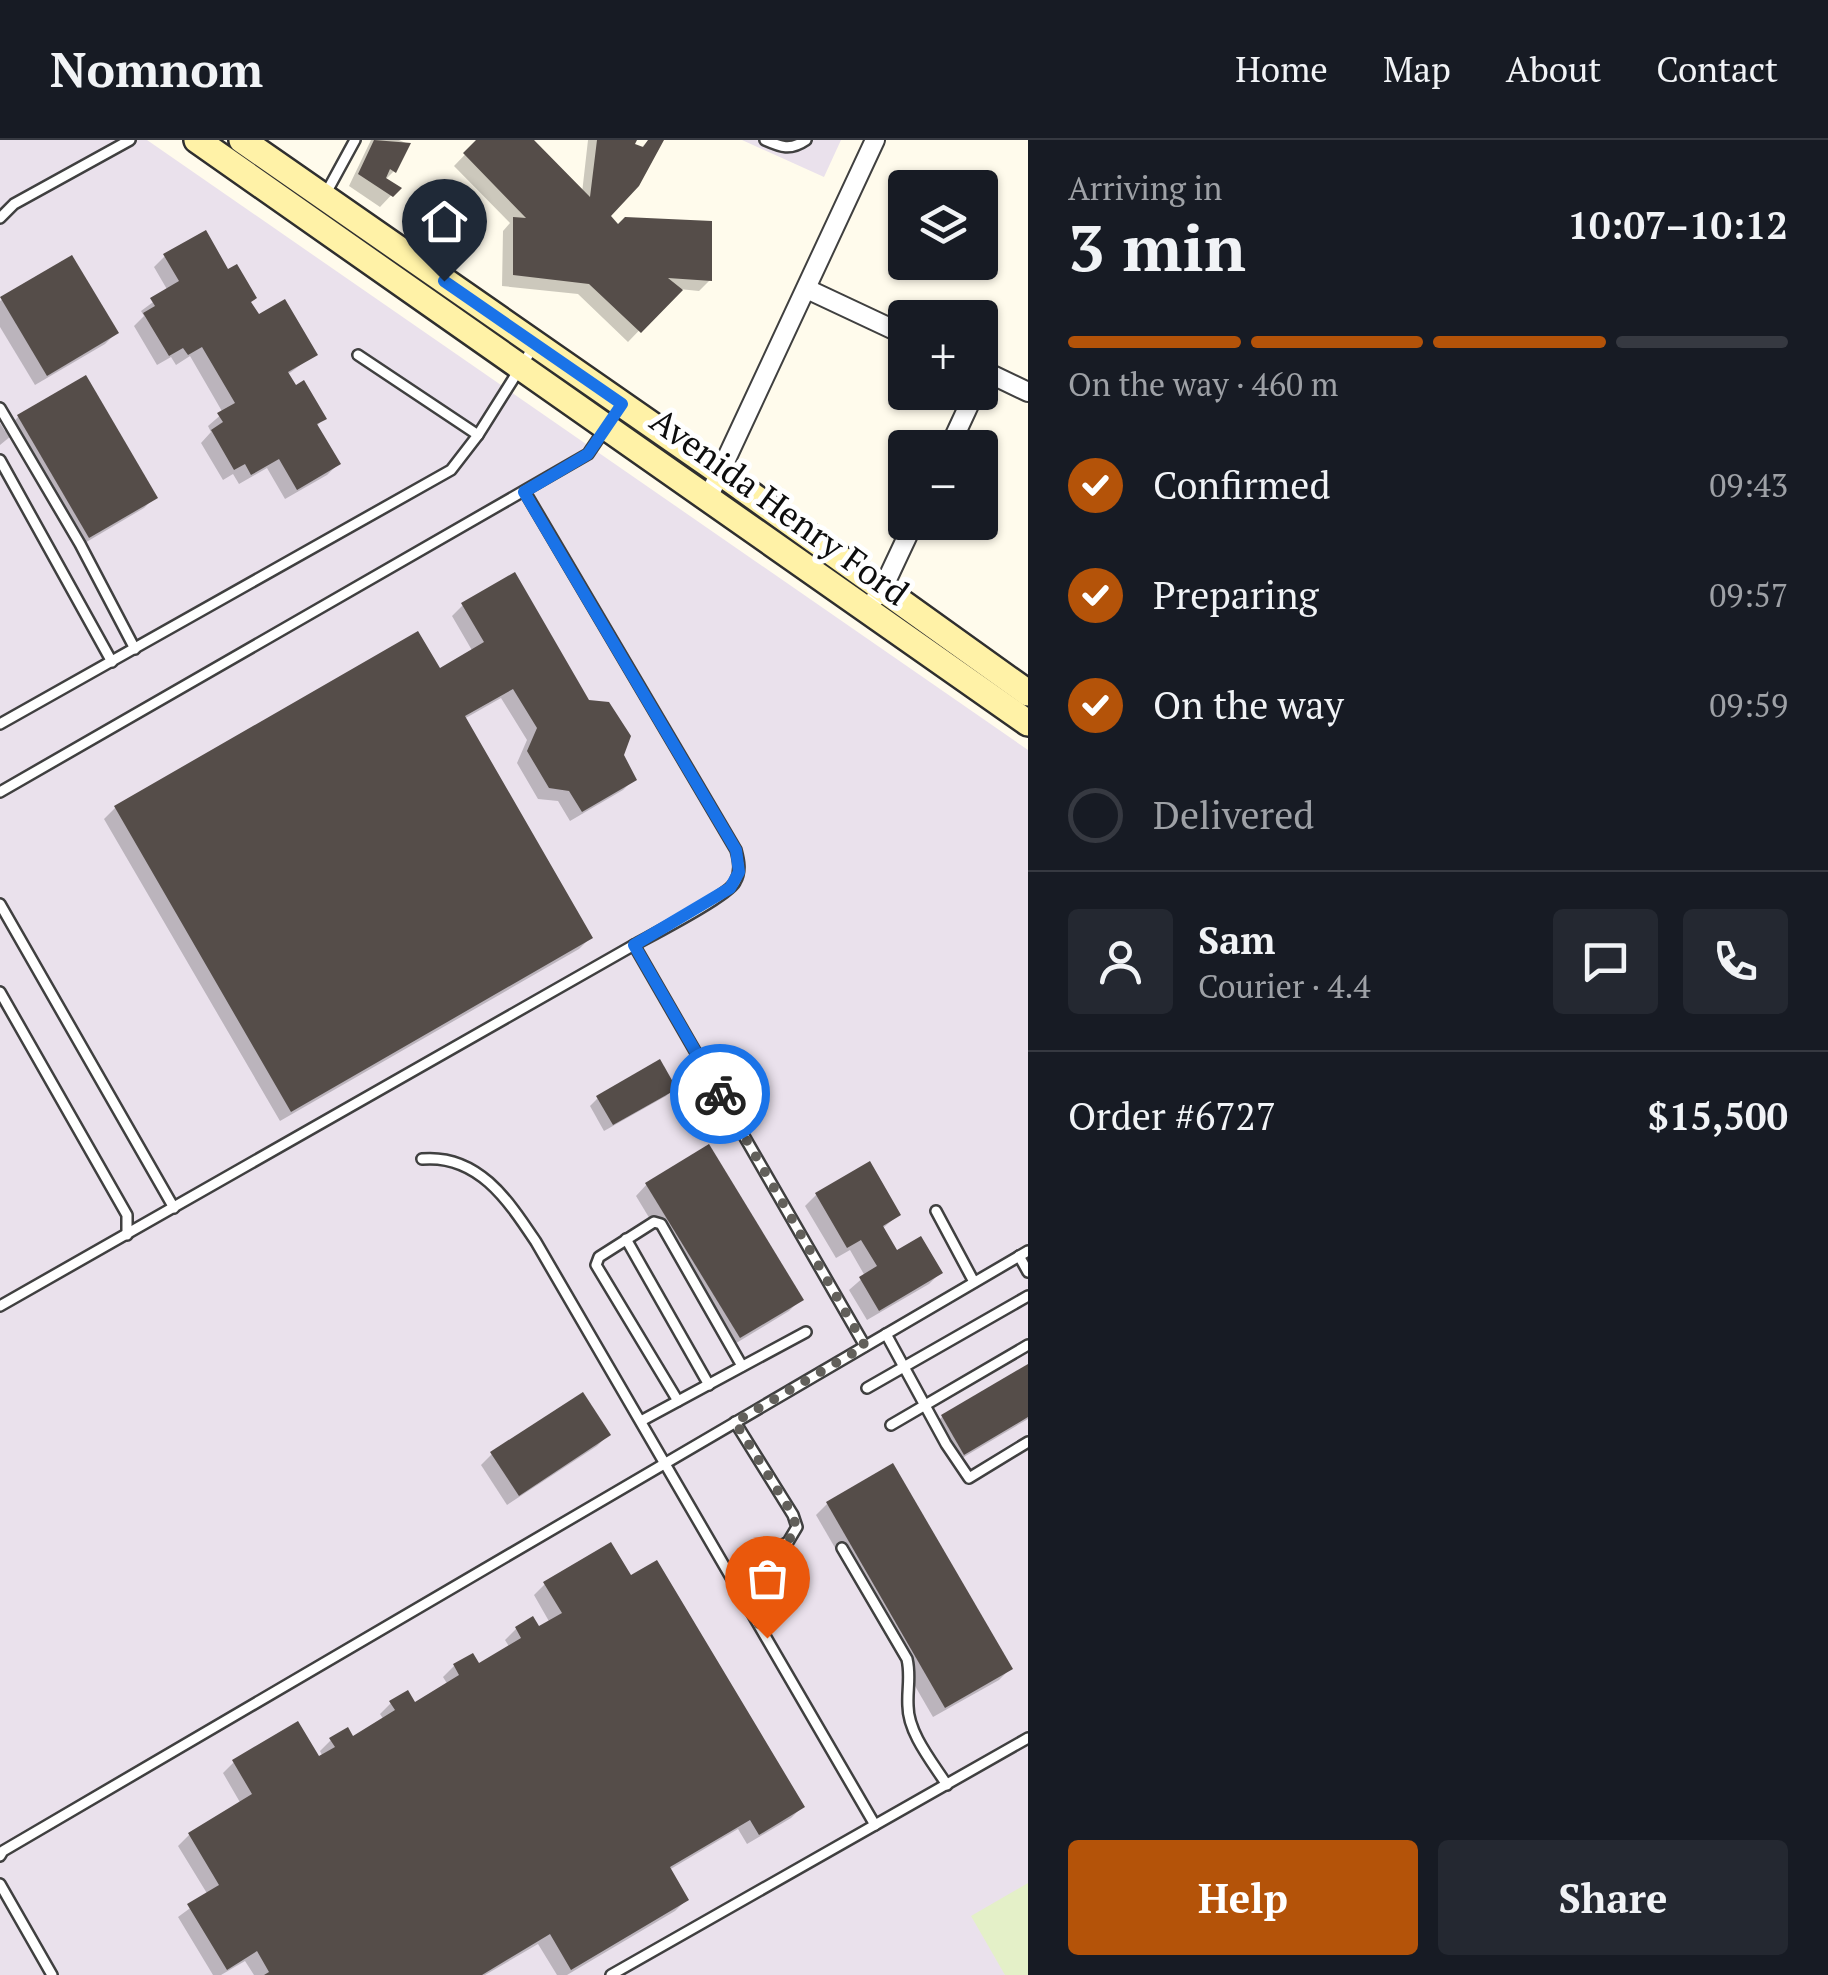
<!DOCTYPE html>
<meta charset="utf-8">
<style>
body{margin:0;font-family:"PT Serif",serif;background:#242831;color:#f1f3f6;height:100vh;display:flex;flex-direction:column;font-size:38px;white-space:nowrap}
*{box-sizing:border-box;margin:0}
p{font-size:32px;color:#9ea1a6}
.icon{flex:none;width:55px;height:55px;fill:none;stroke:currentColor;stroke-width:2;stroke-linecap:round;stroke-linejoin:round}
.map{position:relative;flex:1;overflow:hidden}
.side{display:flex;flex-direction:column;background:#171b24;width:800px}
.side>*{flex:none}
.fabs{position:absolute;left:888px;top:30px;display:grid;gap:20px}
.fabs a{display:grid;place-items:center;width:110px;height:110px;border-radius:10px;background:#171b24;box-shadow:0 2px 8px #0004;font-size:50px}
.pin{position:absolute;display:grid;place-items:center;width:85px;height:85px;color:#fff;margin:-102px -42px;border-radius:50% 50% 50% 0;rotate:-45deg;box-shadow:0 0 10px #0007}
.pin .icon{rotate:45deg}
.courier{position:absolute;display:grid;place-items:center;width:100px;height:100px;margin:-50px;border:8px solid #1a73e8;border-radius:50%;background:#fff;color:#222;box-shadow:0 2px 12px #0007}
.overview em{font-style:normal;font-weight:800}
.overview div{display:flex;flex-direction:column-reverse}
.overview{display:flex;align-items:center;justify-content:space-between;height:170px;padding:0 40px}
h1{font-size:65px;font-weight:800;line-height:75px}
.bar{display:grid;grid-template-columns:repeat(4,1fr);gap:15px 10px;align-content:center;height:120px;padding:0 40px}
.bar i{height:12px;border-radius:8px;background:#363941}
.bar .selected{background:#b45309}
.bar p{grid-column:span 4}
.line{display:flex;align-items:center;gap:25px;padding:0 40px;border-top:2px solid #363941}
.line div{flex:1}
.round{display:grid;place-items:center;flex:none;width:105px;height:105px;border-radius:10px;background:#242831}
ol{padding:0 40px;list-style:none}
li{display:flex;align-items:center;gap:30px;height:110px}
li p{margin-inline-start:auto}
li .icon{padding:10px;border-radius:50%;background:#b45309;color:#fff;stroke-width:4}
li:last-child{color:#9ea1a6}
li i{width:55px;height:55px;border:5px solid #363941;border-radius:50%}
.cta{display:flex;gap:20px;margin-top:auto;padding:20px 40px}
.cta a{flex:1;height:115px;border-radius:10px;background:#b45309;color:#fff;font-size:40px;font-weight:800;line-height:115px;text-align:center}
.cta a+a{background:#242831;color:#f1f3f6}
header{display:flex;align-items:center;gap:60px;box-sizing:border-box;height:140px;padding:0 50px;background:#171b24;border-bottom:2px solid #363941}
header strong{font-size:48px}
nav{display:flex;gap:55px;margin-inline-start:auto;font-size:35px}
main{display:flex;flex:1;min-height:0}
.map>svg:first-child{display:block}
.industrial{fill:#eae1ec}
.pitch{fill:#e4f0c8}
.shadow{fill:#0003}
.building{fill:#554d49}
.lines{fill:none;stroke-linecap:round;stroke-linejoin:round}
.service-casing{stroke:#404040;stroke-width:14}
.minor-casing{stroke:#404040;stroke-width:22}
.secondary-casing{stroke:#2f2f2f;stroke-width:30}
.service{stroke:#fff;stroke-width:9}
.minor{stroke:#fff;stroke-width:18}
.secondary{stroke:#fff2a7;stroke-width:25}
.done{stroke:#62605b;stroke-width:10;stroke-dasharray:0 18}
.route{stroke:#1a73e8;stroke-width:12}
.labels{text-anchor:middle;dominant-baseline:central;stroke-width:10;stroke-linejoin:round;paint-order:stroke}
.street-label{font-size:35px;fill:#0d0d0d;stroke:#fff}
</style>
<header>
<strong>Nomnom</strong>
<nav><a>Home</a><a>Map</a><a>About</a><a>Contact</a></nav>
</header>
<main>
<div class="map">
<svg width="1028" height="1835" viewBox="0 0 1028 1835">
<rect width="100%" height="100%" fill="#fffbec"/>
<g class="industrial">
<path d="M0,0H147L1028,610V1835H0Z"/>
<path d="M742,0H841L824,37Z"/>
</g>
<path class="pitch" d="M1028,1743V1835H1005L971,1776Z"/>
<g class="shadow">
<path d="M371,0H399L408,4L394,31L385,40L398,48L380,67L349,46Z"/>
<path d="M479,0H530L582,53L588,0H634L631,5L640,9L649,0H656L607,76L618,87L710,140L699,151L679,149L628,202L578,154L502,146L503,91L510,83L454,26Z"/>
<path d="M165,116L249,163L258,178L315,214L287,235L324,278L316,287L338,324L327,335L285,359L267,328L239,344L233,334L223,340L201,303L211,292L208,286L223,273L190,216L176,225L171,217L157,225L134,186L144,176L141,171L168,151L154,127Z"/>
<path d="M71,118L116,193L105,204L35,245L0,187V161Z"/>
<path d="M85,238L155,357L144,368L78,407L11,296L0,305V283L5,291L18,277Z"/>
<path d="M463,465L621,616L634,639L623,650L570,681L558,661L538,659L517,623L527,600L501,558L464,579L590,798L579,809L280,981L104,679L115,668L439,531L473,512L452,476Z"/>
<path d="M674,948L666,956L604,991L590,966L598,958Z"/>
<path d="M647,1044L800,1160L789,1171L728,1208L636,1056Z"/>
<path d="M816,1055L898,1075L882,1089L896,1113L940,1133L929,1144L867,1180L849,1150L865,1136L850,1110L836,1118L805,1066Z"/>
<path d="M1028,1227V1279L952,1324L931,1288L942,1277Z"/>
<path d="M608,1295L597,1306L507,1365L481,1325L492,1314Z"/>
<path d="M827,1364L1010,1529L999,1540L933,1577L816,1375Z"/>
<path d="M630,1439L802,1667L791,1678L747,1704L738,1689L669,1730L686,1760L675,1771L567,1835H557L538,1804L485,1835H254L245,1821L221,1835H213L178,1777L208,1755L178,1706L189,1695L241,1664L223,1633L234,1622L318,1620L323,1617L320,1611L331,1600L352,1599L384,1580L380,1574L391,1563L414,1565L448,1545L443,1537L454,1526L472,1516L478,1527L510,1508L505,1500L516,1489L538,1490L550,1483L534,1455L545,1444Z"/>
</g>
<g class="building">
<path d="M374,0L411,3L396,33L390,29L386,38L402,48L393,57L358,34Z"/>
<path d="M476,0H534L590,57L597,0H637L635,4L643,7L648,0H664L639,46L611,76L618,84L625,77L712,81V141L668,138L683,150L641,193L589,144L513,135V77L526,78L463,13Z"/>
<path d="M206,90L228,129L237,124L257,158L251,162L259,174L285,159L318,215L288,232L296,245L304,240L327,279L317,284L341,324L297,350L279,319L251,335L245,324L234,330L211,290L223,282L217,273L235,263L202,207L188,215L183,208L169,216L143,173L155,166L150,158L179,141L163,114Z"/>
<path d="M72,115L119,193L47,236L0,157Z"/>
<path d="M86,235L158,358L89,398L17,275Z"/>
<path d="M515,432L589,560L609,562L631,596L624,615L637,640L582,672L569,651L549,648L527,611L537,588L513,549L465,576L593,798L291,972L114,666L418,491L440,528L484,502L461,463Z"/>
<path d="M660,919L677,949L613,985L596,956Z"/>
<path d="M709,1004L804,1160L740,1198L645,1043Z"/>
<path d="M870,1021L901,1075L883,1086L897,1110L921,1096L943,1133L879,1171L859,1137L877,1126L861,1100L847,1108L815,1053Z"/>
<path d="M1028,1224V1277L964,1315L941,1275Z"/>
<path d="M583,1252L611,1295L519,1356L490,1312Z"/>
<path d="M893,1323L1013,1529L945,1568L826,1362Z"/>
<path d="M611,1402L631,1435L657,1420L805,1667L759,1695L750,1680L670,1727L689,1760L571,1830L550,1794L482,1835H264L269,1832L257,1811L227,1830L187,1764L219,1745L188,1693L252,1654L232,1620L298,1581L319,1616L335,1607L329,1598L348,1587L353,1596L395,1570L389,1561L408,1550L415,1562L459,1535L453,1524L473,1513L479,1523L521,1498L515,1487L533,1476L539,1486L562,1473L543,1442Z"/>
</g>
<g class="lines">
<g class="service-casing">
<g id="service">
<path d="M765,0C781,7 790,11 806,0"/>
<path d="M325,55L355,0"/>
<path d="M0,78L14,64L130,0"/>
<path d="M358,215L478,295"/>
<path d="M0,268L80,404L135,509"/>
<path d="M0,320L112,522"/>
<path d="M0,584L451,330L478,295L534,206"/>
<path d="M0,652L588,314L621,265"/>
<path d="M0,764L174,1068"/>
<path d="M634,805L865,1206"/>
<path d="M0,852L127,1075V1095"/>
<path d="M422,1019C478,1014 508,1060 536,1102L875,1685"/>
<path d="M936,1071L974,1142"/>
<path d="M626,1099L709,1245"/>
<path d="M1019,1116L1028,1132"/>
<path d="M0,1166L634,805C652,795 728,756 735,742C741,732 739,721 736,710L525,352"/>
<path d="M886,1194L946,1304L969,1338L1028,1302"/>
<path d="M867,1248L1028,1156"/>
<path d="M678,1261L596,1125L599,1117L654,1082L661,1084L742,1226"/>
<path d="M641,1281L806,1192"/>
<path d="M891,1285L1028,1205"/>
<path d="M842,1408L907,1519C911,1536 907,1549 908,1566C908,1593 933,1623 947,1645"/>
<path d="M731,1435L788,1402L797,1387L793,1375L735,1282"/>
<path d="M0,1716L3,1711L1028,1111"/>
<path d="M0,1744L52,1835"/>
<path d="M611,1835L1028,1598"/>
</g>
</g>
<g class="minor-casing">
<g id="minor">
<path d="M807,149L905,195"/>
<path d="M980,229L1028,252"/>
<path d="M949,308L975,252"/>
<path d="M708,358L875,0"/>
<path d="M876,457L883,448L914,382"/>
</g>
</g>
<g class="secondary-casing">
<g id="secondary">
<path d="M197,0L1028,583"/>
<path d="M242,0L721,333L1028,553"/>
</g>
</g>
<use href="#service" class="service"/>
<use href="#minor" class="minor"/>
<use href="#secondary" class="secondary"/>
</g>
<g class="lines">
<path class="done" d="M720,954L865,1206L735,1282L793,1375L796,1387L788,1402L731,1436L767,1498"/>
<path class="route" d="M444,141L622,264L588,314L524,352L736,710L739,732L730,748L634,805L720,954"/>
</g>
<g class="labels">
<g class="street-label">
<text transform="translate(780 366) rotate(36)">Avenida Henry Ford</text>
</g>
</g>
</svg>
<div class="fabs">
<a><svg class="icon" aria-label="layers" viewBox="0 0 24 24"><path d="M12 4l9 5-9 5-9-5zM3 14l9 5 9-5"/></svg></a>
<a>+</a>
<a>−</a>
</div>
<div class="pin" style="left:767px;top:1498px;background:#ea580c"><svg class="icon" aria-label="bag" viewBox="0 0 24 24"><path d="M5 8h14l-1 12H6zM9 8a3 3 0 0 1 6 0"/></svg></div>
<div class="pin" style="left:444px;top:141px;background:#1f2937"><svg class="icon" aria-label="home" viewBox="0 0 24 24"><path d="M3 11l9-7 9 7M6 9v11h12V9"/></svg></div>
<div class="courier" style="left:720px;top:954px"><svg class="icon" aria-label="bike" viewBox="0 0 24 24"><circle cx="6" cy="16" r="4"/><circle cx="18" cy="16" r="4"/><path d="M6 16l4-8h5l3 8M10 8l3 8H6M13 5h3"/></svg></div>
</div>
<section class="side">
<div class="overview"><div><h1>3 min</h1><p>Arriving in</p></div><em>10:07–10:12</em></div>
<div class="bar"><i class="selected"></i><i class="selected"></i><i class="selected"></i><i></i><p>On the way · 460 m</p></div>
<ol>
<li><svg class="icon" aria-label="check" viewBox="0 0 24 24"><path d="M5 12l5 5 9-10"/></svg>Confirmed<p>09:43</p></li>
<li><svg class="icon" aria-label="check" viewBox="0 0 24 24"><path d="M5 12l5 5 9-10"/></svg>Preparing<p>09:57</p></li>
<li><svg class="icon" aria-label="check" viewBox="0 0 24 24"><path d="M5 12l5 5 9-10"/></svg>On the way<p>09:59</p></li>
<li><i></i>Delivered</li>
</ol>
<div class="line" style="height:180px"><a class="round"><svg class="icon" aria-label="person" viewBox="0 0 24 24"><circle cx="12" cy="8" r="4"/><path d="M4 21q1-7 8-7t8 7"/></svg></a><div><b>Sam</b><p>Courier · 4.4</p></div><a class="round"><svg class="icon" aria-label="chat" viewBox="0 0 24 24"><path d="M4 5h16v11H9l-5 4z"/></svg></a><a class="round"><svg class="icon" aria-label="phone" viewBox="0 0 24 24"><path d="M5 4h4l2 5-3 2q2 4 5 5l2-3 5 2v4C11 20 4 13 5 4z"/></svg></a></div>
<div class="line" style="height:130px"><div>Order #6727</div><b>$15,500</b></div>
<div class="cta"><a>Help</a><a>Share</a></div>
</section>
</main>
